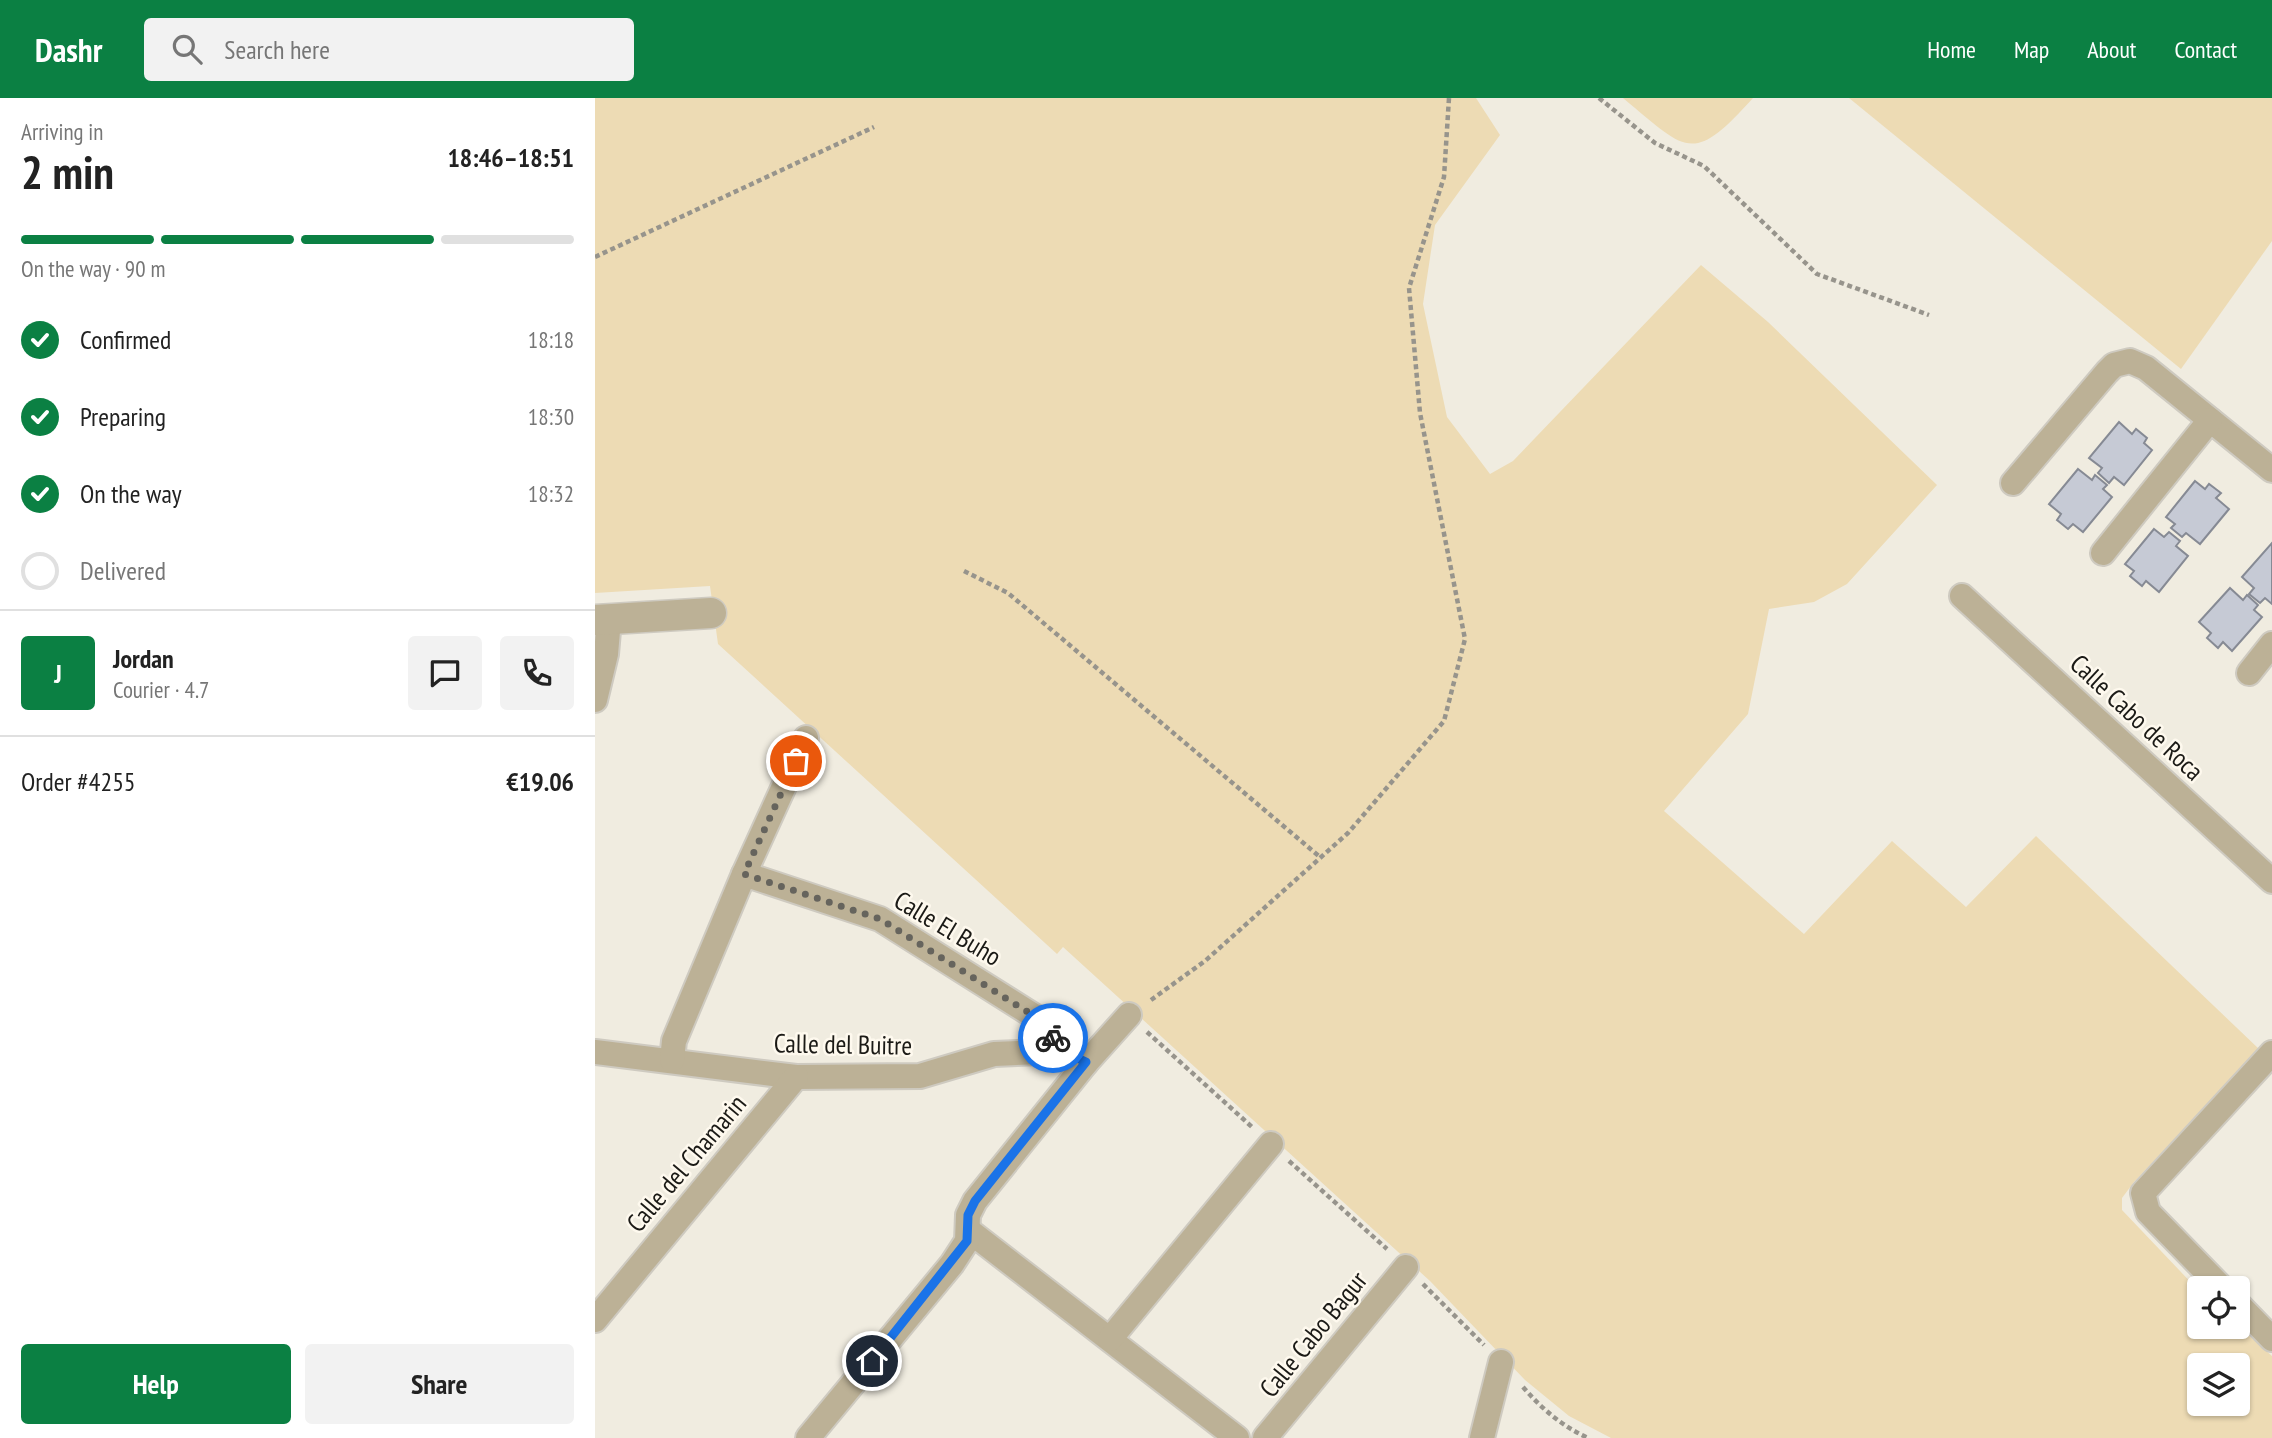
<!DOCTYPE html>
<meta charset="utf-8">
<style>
body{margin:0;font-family:"PT Sans Narrow",sans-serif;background:#f2f2f2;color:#222;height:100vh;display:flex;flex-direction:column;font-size:26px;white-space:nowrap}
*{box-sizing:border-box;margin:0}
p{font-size:23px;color:#767676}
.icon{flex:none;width:38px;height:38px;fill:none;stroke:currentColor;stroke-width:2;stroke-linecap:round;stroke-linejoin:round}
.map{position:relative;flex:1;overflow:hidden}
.side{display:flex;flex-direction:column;background:#fff;width:595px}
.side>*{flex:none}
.fabs{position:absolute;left:1592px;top:1178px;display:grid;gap:14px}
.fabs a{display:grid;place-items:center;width:63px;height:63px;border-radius:7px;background:#fff;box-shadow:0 2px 5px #0004;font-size:35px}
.pin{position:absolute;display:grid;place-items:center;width:60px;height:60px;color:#fff;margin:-30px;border:4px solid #fff;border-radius:50%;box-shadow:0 2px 7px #0007}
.courier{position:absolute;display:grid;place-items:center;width:70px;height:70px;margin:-35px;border:5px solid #1a73e8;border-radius:50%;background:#fff;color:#222;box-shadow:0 2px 9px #0007}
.head em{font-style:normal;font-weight:700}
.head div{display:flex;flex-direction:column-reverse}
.head{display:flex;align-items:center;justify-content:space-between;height:119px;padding:0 21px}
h1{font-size:46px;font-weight:700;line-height:52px}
.bar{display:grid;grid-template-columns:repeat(4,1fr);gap:10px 7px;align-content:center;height:84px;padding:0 21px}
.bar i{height:9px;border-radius:5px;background:#e0e0e0}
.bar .active{background:#0b8043}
.bar p{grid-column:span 4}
.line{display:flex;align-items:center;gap:18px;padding:0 21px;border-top:2px solid #e0e0e0}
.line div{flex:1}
.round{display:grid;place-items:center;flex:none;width:74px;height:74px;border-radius:7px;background:#f2f2f2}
ol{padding:0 21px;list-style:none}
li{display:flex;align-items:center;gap:21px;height:77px}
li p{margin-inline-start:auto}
li .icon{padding:7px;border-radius:50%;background:#0b8043;color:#fff;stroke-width:4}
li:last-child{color:#767676}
li i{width:38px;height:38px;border:4px solid #e0e0e0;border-radius:50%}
.action{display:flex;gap:14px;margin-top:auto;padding:14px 21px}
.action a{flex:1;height:80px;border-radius:7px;background:#0b8043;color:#fff;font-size:28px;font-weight:700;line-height:80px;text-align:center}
.action a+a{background:#f2f2f2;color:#222}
header{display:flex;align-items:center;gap:42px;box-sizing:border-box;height:98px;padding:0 35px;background:#0b8043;color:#fff}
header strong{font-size:33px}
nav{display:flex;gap:38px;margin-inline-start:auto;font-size:24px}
.search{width:490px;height:63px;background:#f2f2f2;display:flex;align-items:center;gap:18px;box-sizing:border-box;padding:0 24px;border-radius:7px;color:#767676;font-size:26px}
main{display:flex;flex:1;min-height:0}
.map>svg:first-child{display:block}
.green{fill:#eddbb4;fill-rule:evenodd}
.building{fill:#c6cad5;stroke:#868a94;stroke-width:2}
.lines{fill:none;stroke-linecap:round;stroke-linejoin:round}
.minor-casing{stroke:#cecac0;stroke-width:28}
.tertiary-casing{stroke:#cecac0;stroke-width:33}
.path{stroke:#97948c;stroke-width:4.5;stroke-dasharray:5 3.5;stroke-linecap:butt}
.minor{stroke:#bcb196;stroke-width:24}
.tertiary{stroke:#bcb196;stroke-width:30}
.done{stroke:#66645d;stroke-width:7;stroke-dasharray:0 12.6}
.route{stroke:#1a73e8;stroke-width:9}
.labels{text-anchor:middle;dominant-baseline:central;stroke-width:5;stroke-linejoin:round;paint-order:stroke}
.street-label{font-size:26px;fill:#1b1a16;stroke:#fef9ee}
</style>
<header>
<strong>Dashr</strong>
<div class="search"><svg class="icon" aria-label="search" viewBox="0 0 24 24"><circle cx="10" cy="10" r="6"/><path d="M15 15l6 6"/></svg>Search here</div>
<nav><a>Home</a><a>Map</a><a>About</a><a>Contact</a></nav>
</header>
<main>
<section class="side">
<div class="head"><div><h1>2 min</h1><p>Arriving in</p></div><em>18:46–18:51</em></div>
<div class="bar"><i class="active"></i><i class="active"></i><i class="active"></i><i></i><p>On the way · 90 m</p></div>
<ol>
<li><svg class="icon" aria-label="check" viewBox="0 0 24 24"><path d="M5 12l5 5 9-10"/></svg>Confirmed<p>18:18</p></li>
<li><svg class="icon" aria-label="check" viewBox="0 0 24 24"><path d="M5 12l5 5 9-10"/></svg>Preparing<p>18:30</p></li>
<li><svg class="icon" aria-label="check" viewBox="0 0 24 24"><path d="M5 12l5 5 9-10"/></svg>On the way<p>18:32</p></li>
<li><i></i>Delivered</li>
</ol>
<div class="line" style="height:126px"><b class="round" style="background:#0b8043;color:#fff">J</b><div><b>Jordan</b><p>Courier · 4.7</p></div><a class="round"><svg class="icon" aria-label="chat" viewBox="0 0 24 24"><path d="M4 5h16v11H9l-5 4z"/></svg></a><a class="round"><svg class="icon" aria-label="phone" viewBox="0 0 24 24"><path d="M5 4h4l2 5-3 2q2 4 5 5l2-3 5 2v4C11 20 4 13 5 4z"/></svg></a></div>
<div class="line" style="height:91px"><div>Order #4255</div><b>€19.06</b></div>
<div class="action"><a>Help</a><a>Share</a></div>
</section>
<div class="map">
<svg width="1677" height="1340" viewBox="0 0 1677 1340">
<rect width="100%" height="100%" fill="#f0ece0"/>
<g class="green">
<path d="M0,0H881L905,37L840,127L828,206L852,319L895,376L918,363L1106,167L1173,224L1342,387L1252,486L1219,504L1174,511L1153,616L1069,713L1209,836L1297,743L1371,809L1441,738L1664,951L1539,1084L1527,1100V1112L1605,1194V1228H1643L1677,1258V1340H1016L974,1318L930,1282L835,1183L468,849L462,856L123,546L115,488L0,495ZM1605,1267H1643V1306H1605Z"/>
<path d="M1028,0H1158C1097,68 1092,53 1028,0Z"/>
<path d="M1254,0H1677V143L1586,271Z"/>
</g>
<g class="building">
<path d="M1524,324L1537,336L1541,331L1552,340L1549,345L1557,352L1529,387L1519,379L1514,385L1503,375L1507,370L1494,360Z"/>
<path d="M1483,371L1497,382L1500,377L1512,387L1508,391L1517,399L1488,434L1478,426L1473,431L1462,422L1466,416L1454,406Z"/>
<path d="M1600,383L1610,391L1614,386L1626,395L1621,400L1634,411L1605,446L1591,435L1587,439L1576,430L1580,426L1571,419Z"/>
<path d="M1559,431L1569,439L1574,434L1585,443L1581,448L1593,458L1564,494L1551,483L1547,488L1535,478L1539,473L1530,466Z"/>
<path d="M1677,445V506L1670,500L1665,505L1654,496L1659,490L1647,479Z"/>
<path d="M1635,490L1648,502L1652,497L1663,507L1659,512L1667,519L1637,553L1628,544L1623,550L1612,540L1616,535L1604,524Z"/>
</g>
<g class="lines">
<g class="minor-casing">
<g id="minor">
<path d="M1418,385L1512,274L1519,267L1535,263L1551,270L1677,372"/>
<path d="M1508,455L1615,322"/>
<path d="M1367,498L1677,783"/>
<path d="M1654,575L1677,546"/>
<path d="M0,602L11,556L14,521"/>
<path d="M149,776L285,821L447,923L467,953"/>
<path d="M0,954L201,979L325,978L399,956L467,953L491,965"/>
<path d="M77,962L79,943L149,776L211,640"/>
<path d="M373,1132L642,1340"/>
<path d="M1627,1190L1553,1114L1548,1095L1677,955"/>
<path d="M1643,1206L1677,1241"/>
<path d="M0,1222L201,979"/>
<path d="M515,1241L676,1046"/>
<path d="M213,1340L357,1166L372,1143L373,1117L380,1103L491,965L534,917"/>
<path d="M670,1340L811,1169"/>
<path d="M887,1340L906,1264"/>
</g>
</g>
<g class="tertiary-casing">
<path id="tertiary" d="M0,522L116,515"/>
</g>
<g class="path">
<path d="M1004,0L1060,45L1109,68L1222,176L1334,217"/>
<path d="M0,159L279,29"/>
<path d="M369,473L413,495L725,759"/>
<path d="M556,902L610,863L753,735L849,623L870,541L825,315L814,190L849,79L854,0"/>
<path d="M552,934L657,1029"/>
<path d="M694,1063L792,1151"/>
<path d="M828,1186L889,1247"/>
<path d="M928,1289C947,1311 967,1328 993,1340"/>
</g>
<use href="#minor" class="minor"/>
<use href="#tertiary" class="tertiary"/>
</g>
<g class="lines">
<path class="done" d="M201,663L149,776L285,821L447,923L458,940"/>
<path class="route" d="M277,1263L372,1143L373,1117L380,1103L491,964L467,953L458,940"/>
</g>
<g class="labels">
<g class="street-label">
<text transform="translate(1542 619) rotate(43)">Calle Cabo de Roca</text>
<text transform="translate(353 830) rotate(31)">Calle El Buho</text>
<text transform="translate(248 946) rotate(1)">Calle del Buitre</text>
<text transform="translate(91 1065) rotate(-50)">Calle del Chamarin</text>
<text transform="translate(718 1236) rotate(-51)">Calle Cabo Bagur</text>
</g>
</g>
</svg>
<div class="fabs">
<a><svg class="icon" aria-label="locate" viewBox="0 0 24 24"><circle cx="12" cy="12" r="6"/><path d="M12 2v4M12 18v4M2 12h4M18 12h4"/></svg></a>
<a><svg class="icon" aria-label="layers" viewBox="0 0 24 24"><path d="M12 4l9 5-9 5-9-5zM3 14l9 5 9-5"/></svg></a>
</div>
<div class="pin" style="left:201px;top:663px;background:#ea580c"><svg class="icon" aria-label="bag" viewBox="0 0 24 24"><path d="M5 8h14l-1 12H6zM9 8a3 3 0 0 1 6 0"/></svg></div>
<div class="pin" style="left:277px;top:1263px;background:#1f2937"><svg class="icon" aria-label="home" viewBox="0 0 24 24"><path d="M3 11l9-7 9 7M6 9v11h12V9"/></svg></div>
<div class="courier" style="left:458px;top:940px"><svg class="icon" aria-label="bike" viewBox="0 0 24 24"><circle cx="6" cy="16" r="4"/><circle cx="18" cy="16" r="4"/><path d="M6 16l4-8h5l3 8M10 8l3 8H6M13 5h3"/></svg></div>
</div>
</main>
